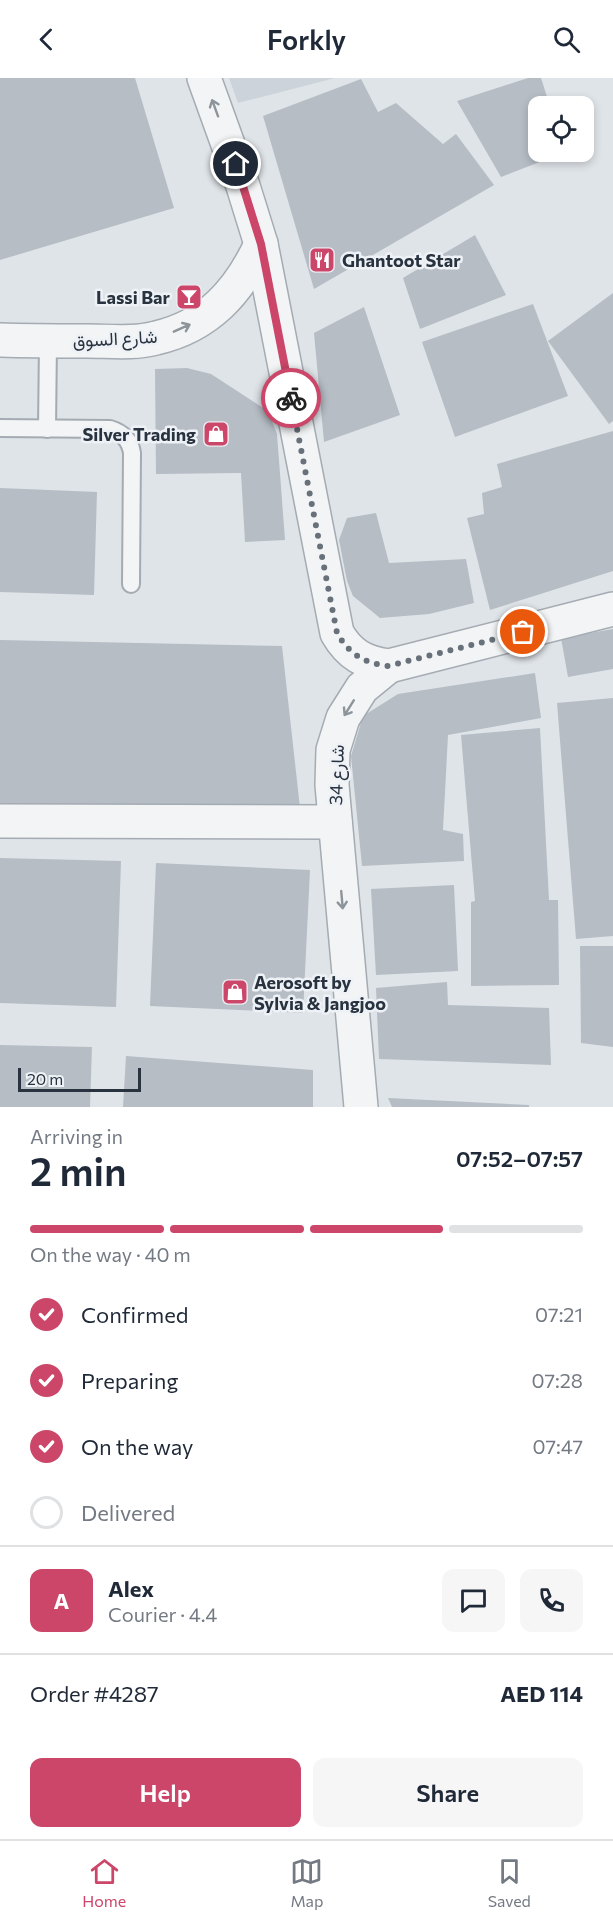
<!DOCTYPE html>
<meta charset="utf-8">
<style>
body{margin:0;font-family:Commissioner,Vazirmatn,sans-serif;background:#f6f6f7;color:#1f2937;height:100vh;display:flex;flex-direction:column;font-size:22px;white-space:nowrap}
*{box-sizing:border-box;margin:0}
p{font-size:20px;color:#747a83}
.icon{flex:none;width:33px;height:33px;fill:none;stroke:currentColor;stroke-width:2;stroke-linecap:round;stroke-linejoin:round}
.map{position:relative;height:1029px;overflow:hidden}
.sheet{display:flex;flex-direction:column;background:#fff;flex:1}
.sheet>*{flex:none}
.tools{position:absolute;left:528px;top:18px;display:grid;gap:12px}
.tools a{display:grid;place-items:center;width:66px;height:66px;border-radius:12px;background:#fff;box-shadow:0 3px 9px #0003;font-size:30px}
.scale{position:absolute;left:18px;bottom:15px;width:123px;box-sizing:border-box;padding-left:6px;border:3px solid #28333f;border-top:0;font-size:16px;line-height:21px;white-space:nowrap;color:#28333f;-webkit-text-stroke:4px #eef2f6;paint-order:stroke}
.pin{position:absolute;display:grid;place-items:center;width:51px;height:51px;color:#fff;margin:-26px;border:3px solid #fff;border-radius:50%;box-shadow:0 2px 6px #0007}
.courier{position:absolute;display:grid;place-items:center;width:60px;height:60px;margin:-30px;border:4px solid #cb4668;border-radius:50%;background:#fff;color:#222;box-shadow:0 2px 8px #0007}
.head em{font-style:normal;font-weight:600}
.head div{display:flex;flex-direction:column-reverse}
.head{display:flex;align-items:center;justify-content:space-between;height:102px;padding:0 30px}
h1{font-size:39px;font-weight:600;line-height:45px}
.bar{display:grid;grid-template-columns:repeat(4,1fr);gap:9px 6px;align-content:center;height:72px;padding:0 30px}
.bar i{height:8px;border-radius:4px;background:#e0e1e3}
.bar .selected{background:#cb4668}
.bar p{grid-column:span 4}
.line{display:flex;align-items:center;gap:15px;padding:0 30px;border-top:2px solid #e0e1e3}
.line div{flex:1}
.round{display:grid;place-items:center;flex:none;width:63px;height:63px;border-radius:12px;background:#f6f6f7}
ol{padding:0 30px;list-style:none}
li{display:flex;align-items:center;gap:18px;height:66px}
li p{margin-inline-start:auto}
li .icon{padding:6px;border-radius:50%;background:#cb4668;color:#fff;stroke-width:4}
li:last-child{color:#747a83}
li i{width:33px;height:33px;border:3px solid #e0e1e3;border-radius:50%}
.cta{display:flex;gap:12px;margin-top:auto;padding:12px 30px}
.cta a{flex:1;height:69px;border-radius:12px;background:#cb4668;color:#fff;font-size:24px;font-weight:600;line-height:69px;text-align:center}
.cta a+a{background:#f6f6f7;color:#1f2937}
header{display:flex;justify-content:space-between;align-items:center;height:78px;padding:0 30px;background:#fff;font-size:27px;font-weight:600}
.dock{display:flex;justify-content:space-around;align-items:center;height:84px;border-top:2px solid #e0e1e3;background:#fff;font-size:16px;color:#747a83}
.dock a{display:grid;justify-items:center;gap:3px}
.dock .selected{color:#cb4668}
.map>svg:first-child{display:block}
.built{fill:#cdd3da}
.building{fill:#b6bdc5}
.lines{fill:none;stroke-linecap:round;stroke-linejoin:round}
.service-casing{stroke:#a4abb2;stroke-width:20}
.minor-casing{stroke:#a4abb2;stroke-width:36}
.tertiary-casing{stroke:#a4abb2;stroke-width:36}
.service{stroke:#f2f4f6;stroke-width:16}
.minor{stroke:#f2f4f6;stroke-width:33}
.tertiary{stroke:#f2f4f6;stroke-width:33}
.oneway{stroke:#8d949a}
.done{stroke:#68717a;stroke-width:6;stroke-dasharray:0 10.8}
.route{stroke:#cb4668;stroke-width:8}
.labels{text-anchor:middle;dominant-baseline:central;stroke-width:5;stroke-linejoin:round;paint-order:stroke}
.poi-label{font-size:18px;font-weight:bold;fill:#28333f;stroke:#eef2f6;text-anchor:start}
.street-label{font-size:18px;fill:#28333f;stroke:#eef2f6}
</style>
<header><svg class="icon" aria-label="back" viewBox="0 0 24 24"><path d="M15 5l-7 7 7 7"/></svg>Forkly<svg class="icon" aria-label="search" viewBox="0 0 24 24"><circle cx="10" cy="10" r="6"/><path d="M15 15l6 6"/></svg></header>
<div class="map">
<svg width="613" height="1029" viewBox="0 0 613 1029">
<rect width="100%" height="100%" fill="#dfe4e8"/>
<path class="built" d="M229,0H335L238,25Z"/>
<g class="building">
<path d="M0,0H135L174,130L0,182Z"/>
<path d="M528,0H541L550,28H538V74H563V75L501,99L457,23Z"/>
<path d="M361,1L378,34L396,25L443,66L456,56L494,107L314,211L263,38Z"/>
<path d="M475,157L506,217L420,251L403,200Z"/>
<path d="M613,215V343L609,346L548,263Z"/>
<path d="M533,226L568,318L455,359L422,264Z"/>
<path d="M364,229L400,337L324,364L314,255Z"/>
<path d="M187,290L211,296L268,333L277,356L285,462L245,464L241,395L156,396L155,291Z"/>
<path d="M613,353V493L490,532L467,440L484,436L482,415L502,409L497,386Z"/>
<path d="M0,410L97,414L94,517L0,514Z"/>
<path d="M376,435L389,485L466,481L474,525L429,536L380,540L353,518L347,503L339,462L347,440Z"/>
<path d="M613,551V591L568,599L561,560Z"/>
<path d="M0,562L282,568L301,739L0,730Z"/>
<path d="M535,595L541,640L448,657L443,752L463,756L464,783L362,788L351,678L363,638L398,616Z"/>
<path d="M613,620V858L576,861L557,625Z"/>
<path d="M540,650L549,822H558L559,907L471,908V824L475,823L461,657Z"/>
<path d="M0,780L121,783L116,929L0,925Z"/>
<path d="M156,785L310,792L303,935L150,928Z"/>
<path d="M454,807L458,893L376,897L371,811Z"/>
<path d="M580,868H613V969L581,965Z"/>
<path d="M447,904L448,927L549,930L551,987L379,981L376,910Z"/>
<path d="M0,967L92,969L90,1029H0Z"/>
<path d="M126,978L313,992V1029H123Z"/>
<path d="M388,1020L529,1027V1029H392Z"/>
</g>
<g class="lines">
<g class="service-casing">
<g id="service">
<path d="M0,350L110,351C123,355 130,362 132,375L131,506"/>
<path d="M47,351L48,263"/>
</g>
</g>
<g class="minor-casing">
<g id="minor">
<path d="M0,262C29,263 58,263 87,263C109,263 134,266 156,260C208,248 239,214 261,166"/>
<path d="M0,743L335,744"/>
<path d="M361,1029L332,707L333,672L343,640L362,610L389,588"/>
</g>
</g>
<g class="tertiary-casing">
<path id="tertiary" d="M204,0L243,108L261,166L337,555C349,576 364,585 389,588L613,531"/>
</g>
<use href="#service" class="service"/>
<use href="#minor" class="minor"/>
<use href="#tertiary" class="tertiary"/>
</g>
<defs><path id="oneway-shaft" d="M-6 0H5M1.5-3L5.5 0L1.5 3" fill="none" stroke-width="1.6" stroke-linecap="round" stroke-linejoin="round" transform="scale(1.5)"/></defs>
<g class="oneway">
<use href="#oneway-shaft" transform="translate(215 30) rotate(-110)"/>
<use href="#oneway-shaft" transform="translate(182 250) rotate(-24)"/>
<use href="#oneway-shaft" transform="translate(349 630) rotate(122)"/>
<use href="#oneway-shaft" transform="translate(342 822) rotate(85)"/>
</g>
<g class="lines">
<path class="done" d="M291,320L337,555C349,576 364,585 388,588L523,554"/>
<path class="route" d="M236,86L261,166L291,320"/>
</g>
<defs>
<g id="restaurant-square" transform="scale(1.35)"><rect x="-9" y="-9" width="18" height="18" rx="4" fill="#cb4668" stroke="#eef2f6"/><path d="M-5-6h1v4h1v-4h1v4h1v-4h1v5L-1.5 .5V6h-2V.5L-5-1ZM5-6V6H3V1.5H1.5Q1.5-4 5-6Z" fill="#fff"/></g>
<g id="bar-square" transform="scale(1.35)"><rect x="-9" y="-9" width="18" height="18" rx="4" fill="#cb4668" stroke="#eef2f6"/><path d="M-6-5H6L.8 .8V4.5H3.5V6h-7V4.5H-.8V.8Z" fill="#fff"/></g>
<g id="shop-square" transform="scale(1.35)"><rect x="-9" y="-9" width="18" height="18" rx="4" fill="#cb4668" stroke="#eef2f6"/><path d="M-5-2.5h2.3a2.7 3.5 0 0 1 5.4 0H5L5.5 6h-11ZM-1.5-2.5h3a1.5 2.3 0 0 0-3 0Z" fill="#fff"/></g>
</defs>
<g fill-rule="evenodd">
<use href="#restaurant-square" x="322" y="182"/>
<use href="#bar-square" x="189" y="219"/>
<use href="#shop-square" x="216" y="356"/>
<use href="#shop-square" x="235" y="914"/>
</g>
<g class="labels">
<g class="poi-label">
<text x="342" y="182">Ghantoot Star</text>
<text x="170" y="219" text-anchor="end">Lassi Bar</text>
<text x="196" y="356" text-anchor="end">Silver Trading</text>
<text x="254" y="904">Aerosoft by<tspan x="254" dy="21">Sylvia &amp; Jangjoo</tspan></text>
</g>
<g class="street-label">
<text transform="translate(115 260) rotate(-3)">شارع السوق</text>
<text transform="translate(336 697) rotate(-88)">شارع 34</text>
</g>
</g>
</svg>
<div class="tools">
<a><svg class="icon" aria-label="locate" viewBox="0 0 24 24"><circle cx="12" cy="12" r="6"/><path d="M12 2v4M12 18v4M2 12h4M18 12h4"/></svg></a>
</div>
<div class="scale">20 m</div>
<div class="pin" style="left:523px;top:554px;background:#ea580c"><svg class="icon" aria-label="bag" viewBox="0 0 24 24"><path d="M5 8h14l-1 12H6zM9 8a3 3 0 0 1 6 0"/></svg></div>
<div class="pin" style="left:236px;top:86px;background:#1f2937"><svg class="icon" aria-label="home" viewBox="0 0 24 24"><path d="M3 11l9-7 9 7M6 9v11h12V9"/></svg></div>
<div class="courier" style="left:291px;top:320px"><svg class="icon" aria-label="bike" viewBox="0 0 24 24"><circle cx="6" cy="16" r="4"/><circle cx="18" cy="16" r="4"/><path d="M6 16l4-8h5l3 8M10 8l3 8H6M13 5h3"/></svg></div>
</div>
<section class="sheet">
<div class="head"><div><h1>2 min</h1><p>Arriving in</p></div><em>07:52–07:57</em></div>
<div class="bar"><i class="selected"></i><i class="selected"></i><i class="selected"></i><i></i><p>On the way · 40 m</p></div>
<ol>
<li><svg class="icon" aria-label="check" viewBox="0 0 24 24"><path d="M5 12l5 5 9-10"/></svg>Confirmed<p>07:21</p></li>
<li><svg class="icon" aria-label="check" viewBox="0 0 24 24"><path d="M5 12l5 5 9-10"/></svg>Preparing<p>07:28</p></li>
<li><svg class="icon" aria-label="check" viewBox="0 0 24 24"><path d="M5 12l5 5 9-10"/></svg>On the way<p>07:47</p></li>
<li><i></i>Delivered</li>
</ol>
<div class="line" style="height:108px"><b class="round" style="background:#cb4668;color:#fff">A</b><div><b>Alex</b><p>Courier · 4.4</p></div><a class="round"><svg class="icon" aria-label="chat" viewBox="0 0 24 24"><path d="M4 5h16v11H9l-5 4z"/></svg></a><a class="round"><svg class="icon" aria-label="phone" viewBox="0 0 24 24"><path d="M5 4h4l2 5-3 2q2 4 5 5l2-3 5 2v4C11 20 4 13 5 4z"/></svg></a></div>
<div class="line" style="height:78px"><div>Order #4287</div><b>AED 114</b></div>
<div class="cta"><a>Help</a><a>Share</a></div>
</section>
<nav class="dock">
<a class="selected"><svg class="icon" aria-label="home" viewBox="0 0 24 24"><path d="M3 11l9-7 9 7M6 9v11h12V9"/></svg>Home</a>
<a><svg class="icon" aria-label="map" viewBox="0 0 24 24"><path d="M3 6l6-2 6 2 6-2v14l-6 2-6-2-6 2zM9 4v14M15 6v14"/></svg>Map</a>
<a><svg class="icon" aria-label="saved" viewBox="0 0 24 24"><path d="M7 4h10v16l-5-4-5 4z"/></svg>Saved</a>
</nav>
